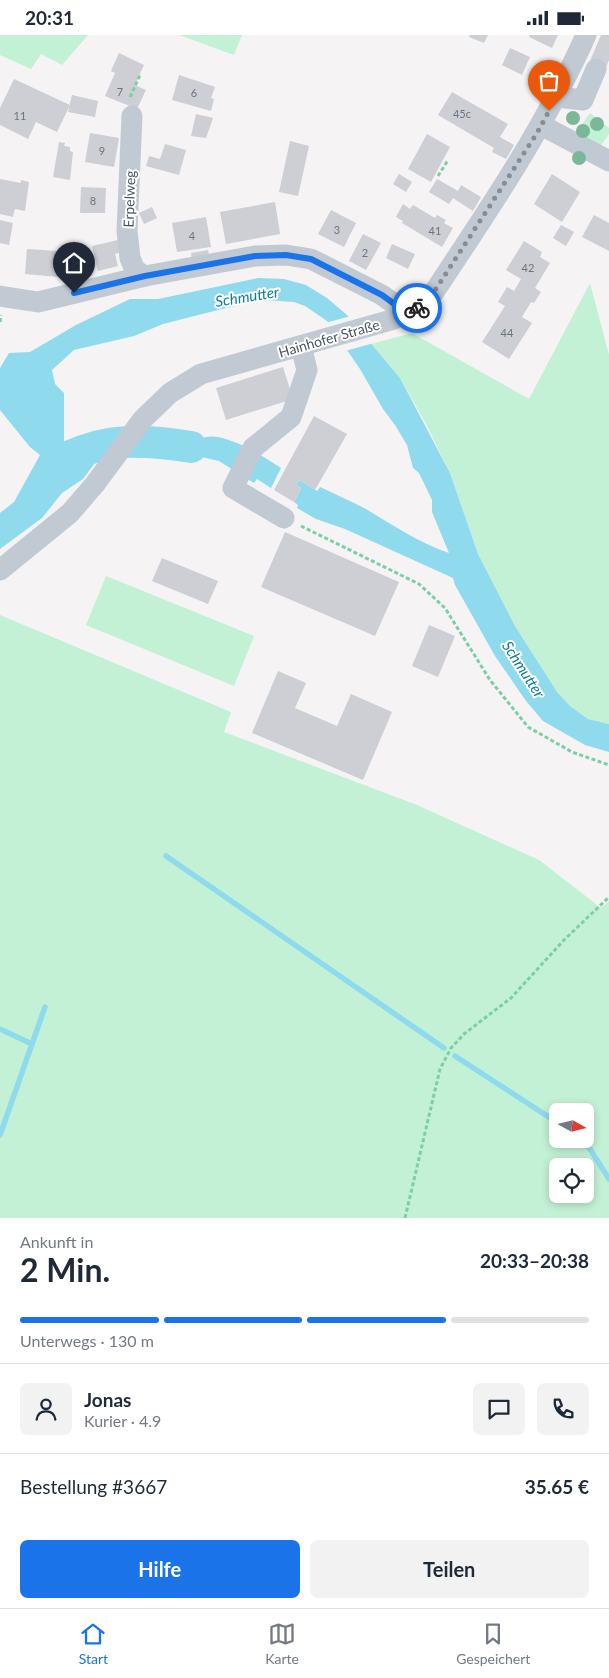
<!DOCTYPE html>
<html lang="de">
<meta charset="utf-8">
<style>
body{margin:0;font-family:Lato,sans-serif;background:#f2f2f3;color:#1f2937;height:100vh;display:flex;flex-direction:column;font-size:19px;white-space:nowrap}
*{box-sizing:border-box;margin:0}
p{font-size:16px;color:#747a83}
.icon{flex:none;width:28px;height:28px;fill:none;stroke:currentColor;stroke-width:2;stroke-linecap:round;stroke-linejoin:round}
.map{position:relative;height:1183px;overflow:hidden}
.sheet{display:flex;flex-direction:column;background:#fff;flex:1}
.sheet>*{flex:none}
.needle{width:32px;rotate:98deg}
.fabs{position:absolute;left:549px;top:1068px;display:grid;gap:10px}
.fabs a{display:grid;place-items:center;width:45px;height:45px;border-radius:8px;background:#fff;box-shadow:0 2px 8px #0003;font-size:25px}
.pin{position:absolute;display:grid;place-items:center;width:42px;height:42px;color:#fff;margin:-51px -21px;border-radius:50% 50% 50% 0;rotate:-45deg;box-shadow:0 0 5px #0007}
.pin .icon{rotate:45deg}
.courier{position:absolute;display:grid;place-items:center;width:50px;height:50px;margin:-25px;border:4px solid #1a73e8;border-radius:50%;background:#fff;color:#222;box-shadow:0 1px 6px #0007}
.head em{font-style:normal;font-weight:700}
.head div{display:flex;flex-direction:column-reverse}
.head{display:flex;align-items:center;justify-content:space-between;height:85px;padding:0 20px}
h1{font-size:32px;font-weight:700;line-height:38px}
.bar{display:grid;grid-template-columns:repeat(4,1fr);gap:8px 5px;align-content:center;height:60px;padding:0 20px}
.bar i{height:6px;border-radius:4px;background:#e0e1e3}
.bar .active{background:#1a73e8}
.bar p{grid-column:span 4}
.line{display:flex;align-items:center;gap:12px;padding:0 20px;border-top:1px solid #e0e1e3}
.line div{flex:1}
.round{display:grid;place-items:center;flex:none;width:52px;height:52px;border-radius:8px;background:#f2f2f3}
.primary-button{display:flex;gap:10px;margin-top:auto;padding:10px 20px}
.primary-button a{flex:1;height:58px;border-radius:8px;background:#1a73e8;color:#fff;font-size:20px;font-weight:700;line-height:58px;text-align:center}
.primary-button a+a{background:#f2f2f3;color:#1f2937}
.status{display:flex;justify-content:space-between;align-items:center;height:35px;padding:0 25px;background:#fff;direction:ltr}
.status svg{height:14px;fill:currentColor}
.dock{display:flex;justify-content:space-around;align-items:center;height:70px;border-top:1px solid #e0e1e3;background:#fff;font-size:14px;color:#747a83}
.dock a{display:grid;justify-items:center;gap:2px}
.dock .active{color:#1a73e8}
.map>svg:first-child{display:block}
.green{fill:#c3f1d5;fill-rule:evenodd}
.water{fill:#90daee}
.pier{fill:#f5f3f3}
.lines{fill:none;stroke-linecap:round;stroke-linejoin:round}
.stream{stroke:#90daee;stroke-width:5.5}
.river{stroke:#90daee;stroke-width:32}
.building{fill:#cdcfd5}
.path{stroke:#7ad0a6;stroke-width:3;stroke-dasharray:4 2.5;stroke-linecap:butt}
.minor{stroke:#c1cad2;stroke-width:21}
.tree{fill:#7bb799}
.done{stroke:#868d94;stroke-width:5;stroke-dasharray:0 9}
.route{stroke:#1a73e8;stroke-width:6}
.labels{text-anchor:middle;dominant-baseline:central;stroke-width:4;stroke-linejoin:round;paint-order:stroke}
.number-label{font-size:11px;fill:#6b747e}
.street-label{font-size:14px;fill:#4a5661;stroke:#fff}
.water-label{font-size:15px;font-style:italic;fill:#0c7c9b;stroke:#fff}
</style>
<div class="status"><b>20:31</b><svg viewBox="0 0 49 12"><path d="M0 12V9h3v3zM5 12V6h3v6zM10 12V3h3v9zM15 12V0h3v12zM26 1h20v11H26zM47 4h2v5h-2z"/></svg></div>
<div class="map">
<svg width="609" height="1183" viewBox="0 0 609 1183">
<rect width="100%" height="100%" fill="#f5f3f3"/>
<g class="green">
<path d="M0,0H88L62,30L41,19L31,34L0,20Z"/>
<path d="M179,0H242L234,20Z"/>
<path d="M590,78L609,93V99L599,113L576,98Z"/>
<path d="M590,248L609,320V689L588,684L570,671L557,657L547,642L515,591L478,519L450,438L425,387L400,343L371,309L412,298L529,364Z"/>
<path d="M106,541L254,601L234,651L86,590Z"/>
<path d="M0,580L231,677L224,697L417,770L539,825L601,873L609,866V1183H0ZM558,1076H585V1104H558ZM558,1131H585V1159H558Z"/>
</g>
<g class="water">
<path d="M258,243L284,244L306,250L327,263L347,280L400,343L450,438L478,519L515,591L557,657L570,671L588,684L609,689V717L585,710L543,686L526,666L495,621L455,550L453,543L345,494L316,484L297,473L298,470L294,467L301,453L296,450L299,445L317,456L320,452C335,459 351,466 366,474C392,490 420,508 449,518L432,477V465L419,438L413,433L407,410L395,390L383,374L360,334L327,286L305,271L294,267L264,265L222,274L163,289L134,301L74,315L52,335L55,349L64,358V411L118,397L83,444L62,458L42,483L0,514V478L14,467L40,420L30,412L0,375V333L9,318L30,317L76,290L130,264H158Z"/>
<path d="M155,394L201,404C220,393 264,422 281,433L271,453L257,444L254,448L219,426L145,409Z"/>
</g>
<path class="pier" d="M351,281L374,308L345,316L325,288Z"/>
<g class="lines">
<g class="stream">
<path d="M166,821L444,1013"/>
<path d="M0,994L32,1009"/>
<path d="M455,1021L558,1088"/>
<path d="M0,1100L45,972"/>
<path d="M579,1104L590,1114L609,1144"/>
</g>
<path class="river" d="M68,422C110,402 147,405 191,412"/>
</g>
<g class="building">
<path d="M470,0H488L484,8L469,2Z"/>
<path d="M530,0H558L552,13L529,2Z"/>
<path d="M601,0H609V25L605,35L589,28Z"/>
<path d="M510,13L530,22L522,40L502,30Z"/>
<path d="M119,18L144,30L135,50L146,55L137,74L105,61L115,38L111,36Z"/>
<path d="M179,40L215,52L211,63L214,64L211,76L172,65Z"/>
<path d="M14,44L70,70L57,97L36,87L28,104L0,90V73Z"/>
<path d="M452,57L508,89L500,102L514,110L506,124L492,117L494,113L438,80Z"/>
<path d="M72,60L98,66L95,82L68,77Z"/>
<path d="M196,79L213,83L206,103L191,101Z"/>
<path d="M90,98L119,103L114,132L85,127Z"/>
<path d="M427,99L450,112L431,147L408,134Z"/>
<path d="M290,106L309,111L298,161L279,157Z"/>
<path d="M59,107L65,108L64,111L70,112V116L73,117L70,145L53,142Z"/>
<path d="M165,109L186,115L179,140L146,131L149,121L160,124Z"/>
<path d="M399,139L412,147L406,157L393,149Z"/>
<path d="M552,139L580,157L562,187L534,169Z"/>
<path d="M0,144L21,148V145L29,147L25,176L15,174L13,182L0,179Z"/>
<path d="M437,144L458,156L461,150L481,162L473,176L453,163L449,169L429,157Z"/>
<path d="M81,152L106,153L105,178H80Z"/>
<path d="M275,167L280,199L226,209L220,177Z"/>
<path d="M403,169L410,174L413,170L435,183L437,180L446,185L444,188L453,193L442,212L402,188L403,186L396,182Z"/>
<path d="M152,172L157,183L144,189L139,178Z"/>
<path d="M331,175L356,188L344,212L318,199Z"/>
<path d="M594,180L609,188V216L582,202Z"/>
<path d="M206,182L211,212L177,217L172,188Z"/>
<path d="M0,185L13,188L9,210L0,208Z"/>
<path d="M561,190L574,197L566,211L553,203Z"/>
<path d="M363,199L381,208L366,235L349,226Z"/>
<path d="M118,205L121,217L115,219L118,231L98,236L92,211Z"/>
<path d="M524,206L542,217L540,222L550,228L535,253L541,257L534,268L531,267L522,282L532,288L509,324L482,307L505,271L498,267L507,252L514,256L521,244L506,235Z"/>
<path d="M392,209L415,219L408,234L386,223Z"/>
<path d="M27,214L58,216L57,227L82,229L81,244L25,239Z"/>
<path d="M208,215L210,224L192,227L191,218Z"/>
<path d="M283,332L293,364L226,385L216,353Z"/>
<path d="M314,381L347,399L315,455L299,445L296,450L301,453L294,467L274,455Z"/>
<path d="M285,497L399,547L375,601L261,552Z"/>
<path d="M162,523L218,546L208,569L152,546Z"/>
<path d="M429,590L455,601L438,642L412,631Z"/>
<path d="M278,636L306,648L295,673L337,691L351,659L392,677L363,745L252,698Z"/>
</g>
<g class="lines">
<g class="path">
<path d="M130,62L140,40"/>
<path d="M438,141L448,125"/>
<path d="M0,287L1,280"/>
<path d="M301,491L419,549L445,573L490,645L528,692L572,717L609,730"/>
<path d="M405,1183L440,1034L451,1013L464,999L511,963L564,905L609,862"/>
</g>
<g class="minor">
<path d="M557,62L583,65L596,34"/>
<path d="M132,81L127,196L130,223L135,235L145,241"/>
<path d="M541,90L609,126"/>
<path d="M0,261L38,267L145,241L255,221L286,220L311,224L382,260L408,279"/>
<path d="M284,483L233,453L253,413L291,382L307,335L301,311"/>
<path d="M0,535L70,478L95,449L143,384L170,358L201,339L391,285C408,279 420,272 432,260C488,176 545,92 586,0"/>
</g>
</g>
<g class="tree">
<circle cx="573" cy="83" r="7"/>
<circle cx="597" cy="89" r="7"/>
<circle cx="583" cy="96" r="7"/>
<circle cx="579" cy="123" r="7"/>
</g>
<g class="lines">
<path class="done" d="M417,273L432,260L537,98L549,76"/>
<path class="route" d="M74,258L145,241L255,221L286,220L311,224L382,260L408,279L417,273"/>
</g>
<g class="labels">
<g class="number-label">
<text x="120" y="56">7</text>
<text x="194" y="57">6</text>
<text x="462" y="78">45c</text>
<text x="20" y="80">11</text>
<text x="102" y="115">9</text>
<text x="93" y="165">8</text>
<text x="337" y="194">3</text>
<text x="435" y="195">41</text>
<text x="192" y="200">4</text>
<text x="365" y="217">2</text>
<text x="528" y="232">42</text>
<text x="507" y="297">44</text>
</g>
<g class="street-label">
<text transform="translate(129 164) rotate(-88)">Erpelweg</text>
<text transform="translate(329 303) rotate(-16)">Hainhofer Straße</text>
</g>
<g class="water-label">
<text transform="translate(247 261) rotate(-9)">Schmutter</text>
<text transform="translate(524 634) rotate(57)">Schmutter</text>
</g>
</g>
</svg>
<div class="fabs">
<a><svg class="needle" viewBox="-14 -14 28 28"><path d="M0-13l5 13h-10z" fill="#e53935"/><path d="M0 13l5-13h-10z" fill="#747a83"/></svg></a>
<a><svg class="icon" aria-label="locate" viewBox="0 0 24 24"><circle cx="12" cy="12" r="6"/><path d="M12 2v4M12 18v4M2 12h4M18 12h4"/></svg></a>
</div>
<div class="pin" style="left:549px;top:76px;background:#ea580c"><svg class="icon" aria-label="bag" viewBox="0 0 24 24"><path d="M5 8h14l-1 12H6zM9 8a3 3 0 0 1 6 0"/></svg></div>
<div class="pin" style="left:74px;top:258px;background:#1f2937"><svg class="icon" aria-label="home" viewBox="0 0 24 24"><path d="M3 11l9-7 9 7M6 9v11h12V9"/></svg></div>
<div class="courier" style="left:417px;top:273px"><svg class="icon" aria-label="bike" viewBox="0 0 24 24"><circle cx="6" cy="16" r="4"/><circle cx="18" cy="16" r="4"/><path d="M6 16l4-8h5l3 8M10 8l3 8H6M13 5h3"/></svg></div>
</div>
<section class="sheet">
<div class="head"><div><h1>2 Min.</h1><p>Ankunft in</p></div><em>20:33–20:38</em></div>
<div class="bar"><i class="active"></i><i class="active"></i><i class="active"></i><i></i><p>Unterwegs · 130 m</p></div>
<div class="line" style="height:90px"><a class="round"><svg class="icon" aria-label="person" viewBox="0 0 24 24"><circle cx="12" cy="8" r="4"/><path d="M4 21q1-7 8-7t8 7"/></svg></a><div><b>Jonas</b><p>Kurier · 4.9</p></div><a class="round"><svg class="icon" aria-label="chat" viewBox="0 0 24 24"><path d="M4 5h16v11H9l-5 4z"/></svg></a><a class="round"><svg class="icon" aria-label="phone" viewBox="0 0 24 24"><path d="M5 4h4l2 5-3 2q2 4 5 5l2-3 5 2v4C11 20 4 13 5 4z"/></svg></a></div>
<div class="line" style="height:65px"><div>Bestellung #3667</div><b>35.65 €</b></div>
<div class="primary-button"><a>Hilfe</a><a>Teilen</a></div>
</section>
<nav class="dock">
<a class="active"><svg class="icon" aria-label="home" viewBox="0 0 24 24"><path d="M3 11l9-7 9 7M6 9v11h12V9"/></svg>Start</a>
<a><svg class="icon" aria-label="map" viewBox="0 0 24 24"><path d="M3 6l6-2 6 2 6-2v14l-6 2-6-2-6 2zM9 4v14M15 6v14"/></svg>Karte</a>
<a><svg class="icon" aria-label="saved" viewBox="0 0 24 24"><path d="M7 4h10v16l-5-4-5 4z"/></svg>Gespeichert</a>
</nav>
